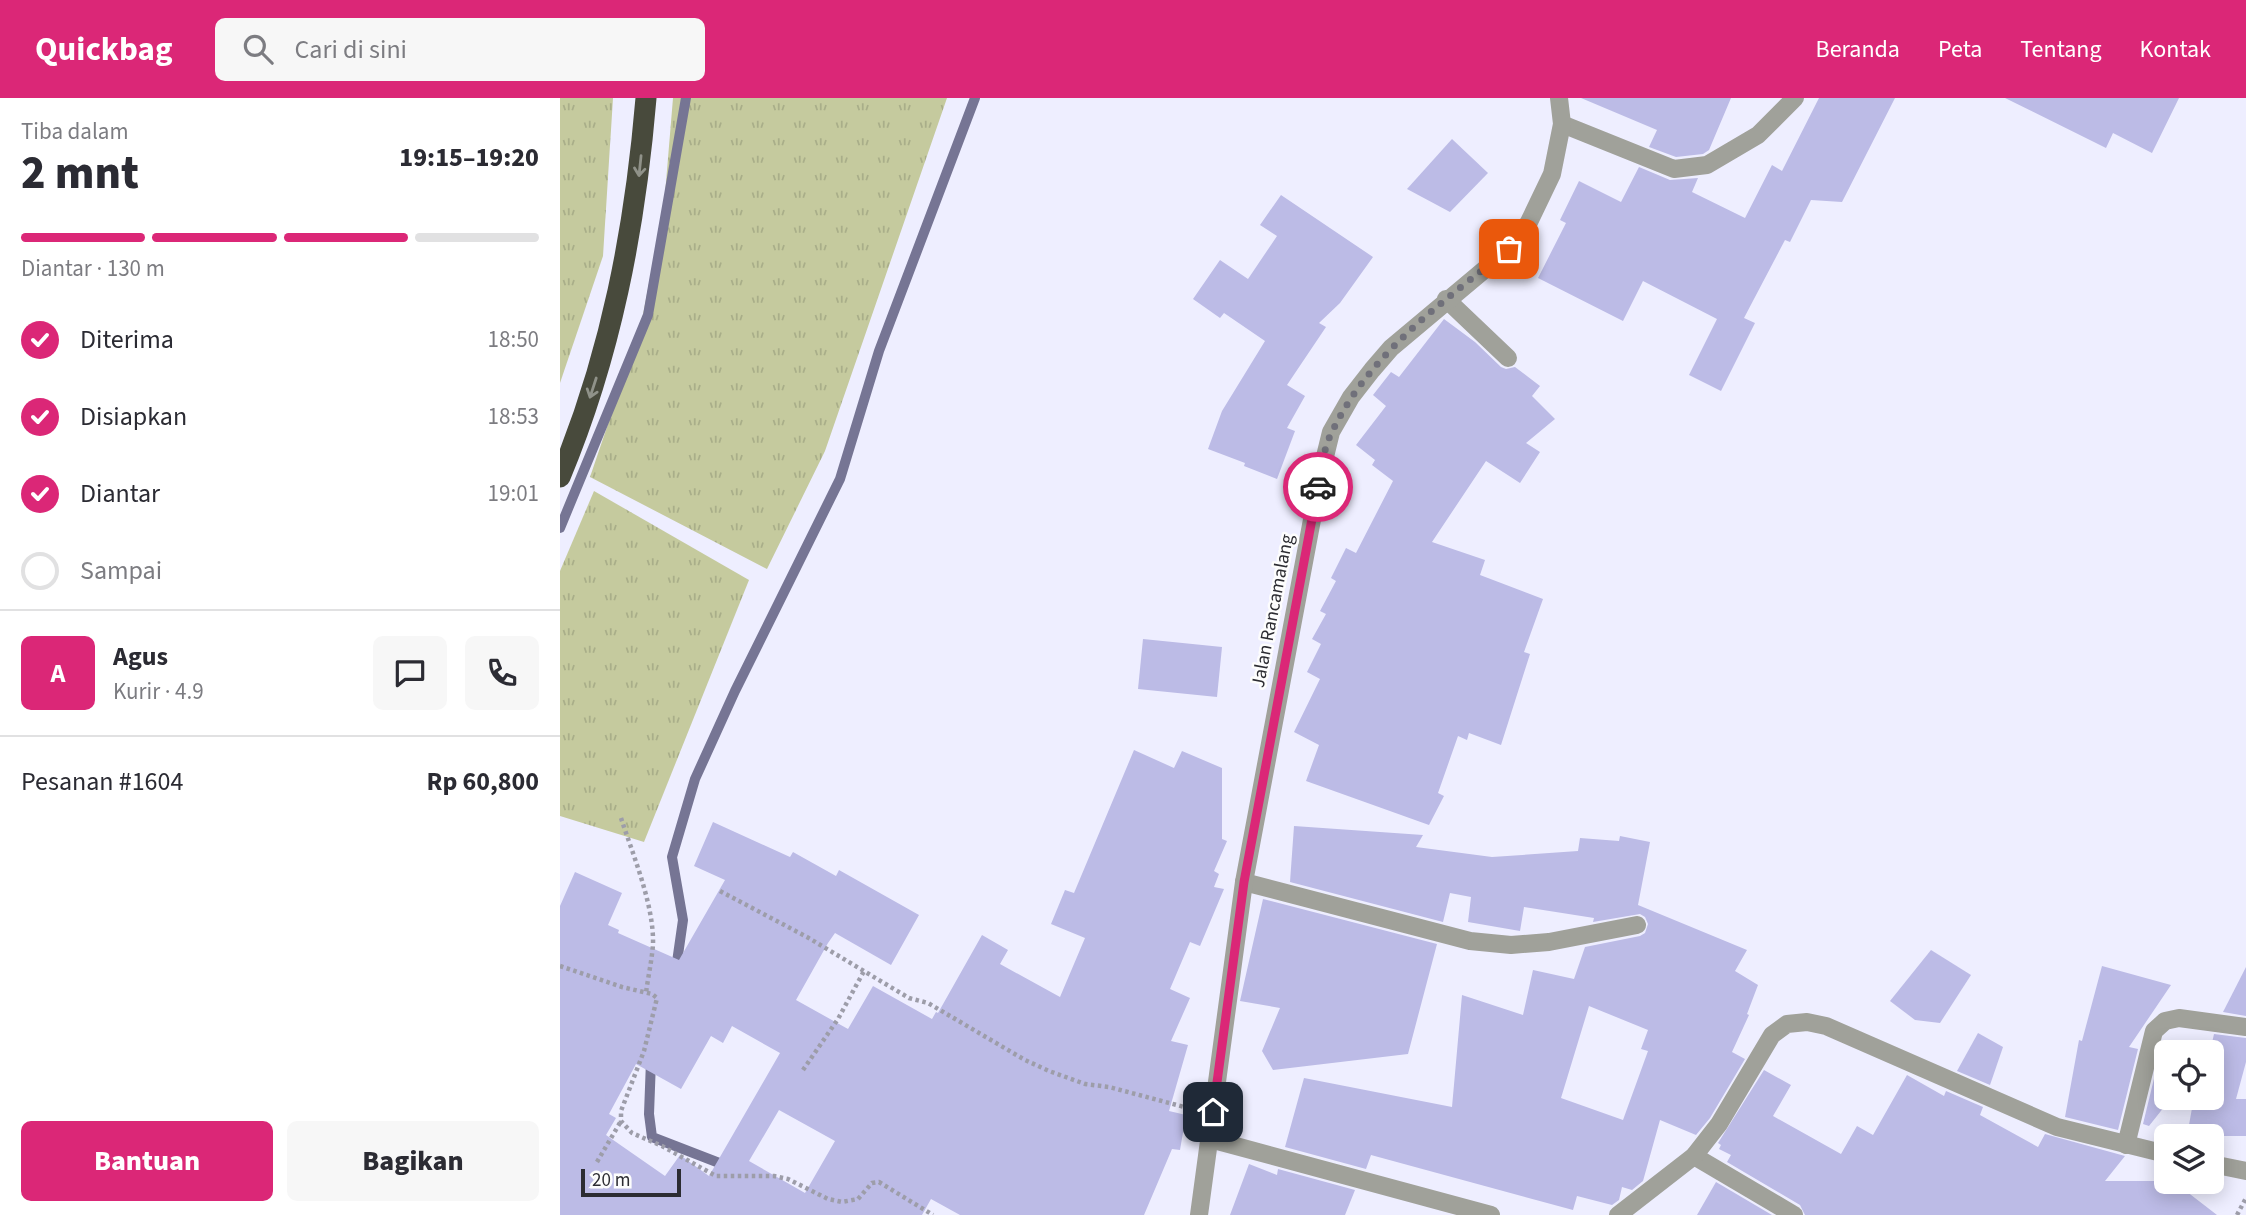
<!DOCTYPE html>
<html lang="id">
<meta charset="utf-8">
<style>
body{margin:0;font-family:"Source Sans 3",sans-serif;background:#f7f7f7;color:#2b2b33;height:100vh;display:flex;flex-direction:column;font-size:26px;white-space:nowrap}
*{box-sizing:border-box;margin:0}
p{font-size:23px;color:#7c7c81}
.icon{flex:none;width:38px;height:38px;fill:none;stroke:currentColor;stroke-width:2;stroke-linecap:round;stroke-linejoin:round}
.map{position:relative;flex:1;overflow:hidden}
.drawer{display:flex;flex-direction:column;background:#fff;width:560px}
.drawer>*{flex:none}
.controls{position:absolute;left:1594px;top:942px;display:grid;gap:14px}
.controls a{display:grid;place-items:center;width:70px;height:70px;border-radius:10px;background:#fff;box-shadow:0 4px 18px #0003;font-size:35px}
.scale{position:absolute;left:21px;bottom:18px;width:100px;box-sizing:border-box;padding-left:7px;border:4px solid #2c2c32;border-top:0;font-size:19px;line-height:24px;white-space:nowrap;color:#2c2c32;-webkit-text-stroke:5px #fdfdfd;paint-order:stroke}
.pin{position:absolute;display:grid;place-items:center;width:60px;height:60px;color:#fff;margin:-30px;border-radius:14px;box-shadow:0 4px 10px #0006}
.courier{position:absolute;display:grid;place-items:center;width:70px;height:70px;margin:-35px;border:5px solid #db2777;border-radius:50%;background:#fff;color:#222;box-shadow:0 2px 9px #0007}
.head em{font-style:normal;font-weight:800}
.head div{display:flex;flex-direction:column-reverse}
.head{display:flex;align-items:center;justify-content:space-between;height:119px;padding:0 21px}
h1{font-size:46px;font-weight:800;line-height:52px}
.bar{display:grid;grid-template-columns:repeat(4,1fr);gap:10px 7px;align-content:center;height:84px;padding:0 21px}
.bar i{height:9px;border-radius:5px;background:#e1e1e2}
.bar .selected{background:#db2777}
.bar p{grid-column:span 4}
.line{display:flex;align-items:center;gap:18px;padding:0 21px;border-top:2px solid #e1e1e2}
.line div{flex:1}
.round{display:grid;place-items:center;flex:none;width:74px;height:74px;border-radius:10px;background:#f7f7f7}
ol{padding:0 21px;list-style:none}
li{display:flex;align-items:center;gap:21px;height:77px}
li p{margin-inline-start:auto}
li .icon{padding:7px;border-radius:50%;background:#db2777;color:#fff;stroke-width:4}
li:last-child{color:#7c7c81}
li i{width:38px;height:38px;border:4px solid #e1e1e2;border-radius:50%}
.cta{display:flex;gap:14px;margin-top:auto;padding:14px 21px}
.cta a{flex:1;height:80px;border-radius:10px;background:#db2777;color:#fff;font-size:28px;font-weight:800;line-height:80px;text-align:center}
.cta a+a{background:#f7f7f7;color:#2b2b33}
header{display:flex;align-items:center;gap:42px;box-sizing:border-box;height:98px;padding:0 35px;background:#db2777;color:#fff}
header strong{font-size:33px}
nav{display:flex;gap:38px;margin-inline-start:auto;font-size:24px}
.search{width:490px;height:63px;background:#f7f7f7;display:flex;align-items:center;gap:18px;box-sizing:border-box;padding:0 24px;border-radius:10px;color:#7c7c81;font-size:26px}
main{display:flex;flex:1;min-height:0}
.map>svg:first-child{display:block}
.grass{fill:url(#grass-tufts)}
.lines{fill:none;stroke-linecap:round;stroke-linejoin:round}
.stream{stroke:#767594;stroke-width:10}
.building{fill:#bcbbe6;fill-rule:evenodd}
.path{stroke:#9d9da9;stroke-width:4.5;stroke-dasharray:3.5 3.5;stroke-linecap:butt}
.service{stroke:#a0a19a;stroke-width:18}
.minor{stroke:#a0a19a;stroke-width:18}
.motorway{stroke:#484a3c;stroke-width:21}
.oneway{stroke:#909289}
.done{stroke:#70707a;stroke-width:7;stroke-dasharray:0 12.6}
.route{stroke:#db2777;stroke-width:9}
.labels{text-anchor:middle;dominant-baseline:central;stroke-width:5;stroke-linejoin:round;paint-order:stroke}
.street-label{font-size:19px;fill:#2c2c32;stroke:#fdfdfd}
</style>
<header>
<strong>Quickbag</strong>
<div class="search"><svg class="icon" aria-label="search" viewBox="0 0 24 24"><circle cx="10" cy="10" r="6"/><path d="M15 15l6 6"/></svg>Cari di sini</div>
<nav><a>Beranda</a><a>Peta</a><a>Tentang</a><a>Kontak</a></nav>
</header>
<main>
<section class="drawer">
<div class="head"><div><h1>2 mnt</h1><p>Tiba dalam</p></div><em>19:15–19:20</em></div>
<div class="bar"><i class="selected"></i><i class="selected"></i><i class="selected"></i><i></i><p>Diantar · 130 m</p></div>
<ol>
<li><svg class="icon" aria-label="check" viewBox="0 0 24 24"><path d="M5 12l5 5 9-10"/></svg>Diterima<p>18:50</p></li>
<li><svg class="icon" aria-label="check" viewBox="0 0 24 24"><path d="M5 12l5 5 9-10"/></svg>Disiapkan<p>18:53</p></li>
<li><svg class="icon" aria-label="check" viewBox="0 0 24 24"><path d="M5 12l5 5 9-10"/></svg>Diantar<p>19:01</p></li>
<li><i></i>Sampai</li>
</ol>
<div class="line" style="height:126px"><b class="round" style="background:#db2777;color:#fff">A</b><div><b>Agus</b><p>Kurir · 4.9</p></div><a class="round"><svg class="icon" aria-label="chat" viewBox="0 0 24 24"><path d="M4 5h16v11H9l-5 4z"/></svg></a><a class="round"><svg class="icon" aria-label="phone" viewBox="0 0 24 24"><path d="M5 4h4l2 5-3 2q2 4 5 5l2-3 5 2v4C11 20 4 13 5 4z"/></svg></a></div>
<div class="line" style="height:91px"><div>Pesanan #1604</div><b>Rp 60,800</b></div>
<div class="cta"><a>Bantuan</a><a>Bagikan</a></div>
</section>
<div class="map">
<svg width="1686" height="1117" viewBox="0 0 1686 1117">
<defs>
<pattern id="grass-tufts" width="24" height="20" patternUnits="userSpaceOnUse" patternTransform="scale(1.75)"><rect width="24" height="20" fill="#c5ca9e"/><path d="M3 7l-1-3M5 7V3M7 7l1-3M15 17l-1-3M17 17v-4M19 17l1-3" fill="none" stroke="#a9ae89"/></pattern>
</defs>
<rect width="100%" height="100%" fill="#eef"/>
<g class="grass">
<path d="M0,0H53L43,158L0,285Z"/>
<path d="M113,0H387L265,353L207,471L30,379L80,232L104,108Z"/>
<path d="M34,393L189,482L84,744L0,718V473Z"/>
</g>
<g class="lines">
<g class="stream">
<path d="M0,430L88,217L126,0"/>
<path d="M116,871L123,822L112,759L135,681L175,593L280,381L319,253L415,0"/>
<path d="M91,963L89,1016L92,1039L167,1068"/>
</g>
</g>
<g class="building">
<path d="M1021,0H1171L1149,52L1143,56L1116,59L1089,49L1097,32Z"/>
<path d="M1259,0H1335L1282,104L1251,102L1230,144L1225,142L1184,220L1195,225L1161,293L1129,277L1157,221L1083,183L1063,223L978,180L1006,125L1000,122L1019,83L1061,104L1079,69L1110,82L1138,80L1132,94L1185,120L1212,67L1222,73Z"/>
<path d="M1445,0H1619L1592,55L1553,35L1546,50Z"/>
<path d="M892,41L928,75L890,114L847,91Z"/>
<path d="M721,97L813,159L780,205L759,225L766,229L727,287L745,298L727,330L735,333L717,381L684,368L685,365L648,351L662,313L705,243L664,215L660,220L633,201L660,162L688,181L717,138L700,127Z"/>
<path d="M884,221L915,244L941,269L946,271L955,269L980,288L972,298L995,321L966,345L980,354L960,385L926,363L872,444L925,462L920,477L983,501L964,554L970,556L941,647L909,635L907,642L898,638L878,695L884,698L869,727L746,683L759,647L734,634L760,581L747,574L761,546L752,541L766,516L760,513L776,483L771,480L786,450L796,455L833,383L812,367L815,362L796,347L826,308L813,297L831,274L839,279Z"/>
<path d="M583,541L662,549L657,599L578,591Z"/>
<path d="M574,652L614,670L622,653L662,670V741L667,743L654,773L659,776L654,789L664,791L640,848L630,844L610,891L630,900L611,943L628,947L609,1013L626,1017L620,1052L612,1051L584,1117H400L371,1101L362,1117H0V808L15,774L62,795L48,827L59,832L58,835L119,862L165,782L134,768L153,724L230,759L233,754L276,778L279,772L359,817L331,867L275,835L268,845L236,902L288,931L313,888L372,921L376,914L378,915L422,837L448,852L440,866L500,899L525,840L491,826L505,792L514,795ZM172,928L220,955L149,1078L120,1057L105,1078L46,1037L56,1020L49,1016L76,966L121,991L151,938L163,945ZM219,1012L275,1043L245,1095L189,1063Z"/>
<path d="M734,728L863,737L856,749L932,759L1018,753L1020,740L1059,743L1060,738L1090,744L1078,807L1187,852L1175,873L1198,887L1187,916L1189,917L1172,954L1185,961L1150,1020L1136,1037L1100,1022L1083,1083L1072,1092L1062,1089L1059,1102L1052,1107L1017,1098L1013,1112L811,1057L806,1071L725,1049L744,980L892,1009L902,897L963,917L973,872L1014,881L1025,849L1080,838L1085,835L1088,826L1085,819L1080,816L1033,824L1034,820L964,809L960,833L908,824L911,799L890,795L883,824L730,784ZM1029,908L1088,932L1081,951L1088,953L1063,1022L1001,1000Z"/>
<path d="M703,801L877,846L848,956L713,972L702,953L720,910L680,903Z"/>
<path d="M1371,852L1411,877L1380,925L1355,922L1330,903Z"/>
<path d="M1542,868L1611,887L1569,949L1578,951L1558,1032L1505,1019L1519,942L1522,943Z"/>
<path d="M1686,869V918L1663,914Z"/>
<path d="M1418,935L1443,949L1430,987L1397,973Z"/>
<path d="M1654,936L1686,940V964L1676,1001H1686V1038H1627L1634,999H1652V954H1650Z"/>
<path d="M1600,956L1606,958V999H1612L1589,1028L1583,1026Z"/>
<path d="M1204,972L1231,987L1213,1018L1281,1056L1297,1028L1313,1037L1347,977L1384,998L1386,993L1423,1009L1420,1017L1478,1049L1485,1036L1565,1058L1545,1083H1613L1657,1117H1245L1240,1107L1167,1064L1171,1057L1159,1051L1161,1047L1158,1045Z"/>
<path d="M689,1066L717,1077L718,1071L795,1092L785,1117H670Z"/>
<path d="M1156,1084L1212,1117H1137Z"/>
</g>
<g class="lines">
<g class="path">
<path d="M61,720C73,757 94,807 93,846C92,862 88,879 86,895"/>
<path d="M160,793L247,839L349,900L368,905L465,962L489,973L525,986L549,989L628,1010"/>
<path d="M0,868L62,889L92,896L97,900L84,953L61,1013V1023L72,1035L102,1048L156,1078H214L228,1081L268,1101L282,1104L298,1101L312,1085L319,1084L373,1117"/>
<path d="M243,972L278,921L304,873"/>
<path d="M37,1064L61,1023"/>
<path d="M1677,1117L1686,1100"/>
</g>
<path class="service" d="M886,201L948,260"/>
<g class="minor">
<path d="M1002,26L1114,71L1147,67L1198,37L1235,0"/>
<path d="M684,784L910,843L951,847L989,844L1077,827"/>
<path d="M650,1041L931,1117"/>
<path d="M1566,1047L1594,933L1605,923L1619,920L1686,929"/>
<path d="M1134,1058L1234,1117"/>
<path d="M1652,1066L1686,1073"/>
<path d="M639,1117L684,784L760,379L771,334L791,299L812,272L831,250L949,151L969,124L992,76L1002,26L999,0"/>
<path d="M1058,1117L1134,1058L1159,1026L1212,937L1227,926L1247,924L1266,928L1497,1029L1606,1056"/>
</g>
<path class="motorway" d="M0,379C51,257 75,131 86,0"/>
</g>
<defs><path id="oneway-shaft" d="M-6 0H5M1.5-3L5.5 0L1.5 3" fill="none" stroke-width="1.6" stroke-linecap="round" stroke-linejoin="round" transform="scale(1.75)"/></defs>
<g class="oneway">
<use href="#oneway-shaft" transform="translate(80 68) rotate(96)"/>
<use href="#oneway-shaft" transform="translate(33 290) rotate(108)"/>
</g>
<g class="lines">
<path class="done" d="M758,389C761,371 764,348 773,332C810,255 884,203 949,151"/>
<path class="route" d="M653,1014L684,784L758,389"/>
</g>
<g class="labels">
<g class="street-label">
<text transform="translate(713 513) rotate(-79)">Jalan Rancamalang</text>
</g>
</g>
</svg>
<div class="controls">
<a><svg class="icon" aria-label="locate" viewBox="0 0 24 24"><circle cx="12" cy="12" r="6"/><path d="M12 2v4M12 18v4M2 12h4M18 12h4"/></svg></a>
<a><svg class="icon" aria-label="layers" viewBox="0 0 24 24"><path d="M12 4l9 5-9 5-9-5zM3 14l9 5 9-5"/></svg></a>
</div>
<div class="scale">20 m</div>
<div class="pin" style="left:949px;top:151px;background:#ea580c"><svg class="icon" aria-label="bag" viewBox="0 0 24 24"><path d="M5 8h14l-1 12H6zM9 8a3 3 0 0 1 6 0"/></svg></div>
<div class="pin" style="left:653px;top:1014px;background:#1f2937"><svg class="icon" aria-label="home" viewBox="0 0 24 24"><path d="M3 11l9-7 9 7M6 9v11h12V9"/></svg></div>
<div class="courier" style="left:758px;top:389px"><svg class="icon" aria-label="car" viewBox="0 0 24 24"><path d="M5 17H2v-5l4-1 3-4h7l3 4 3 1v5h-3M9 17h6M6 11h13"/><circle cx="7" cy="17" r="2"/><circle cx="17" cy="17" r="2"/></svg></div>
</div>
</main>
